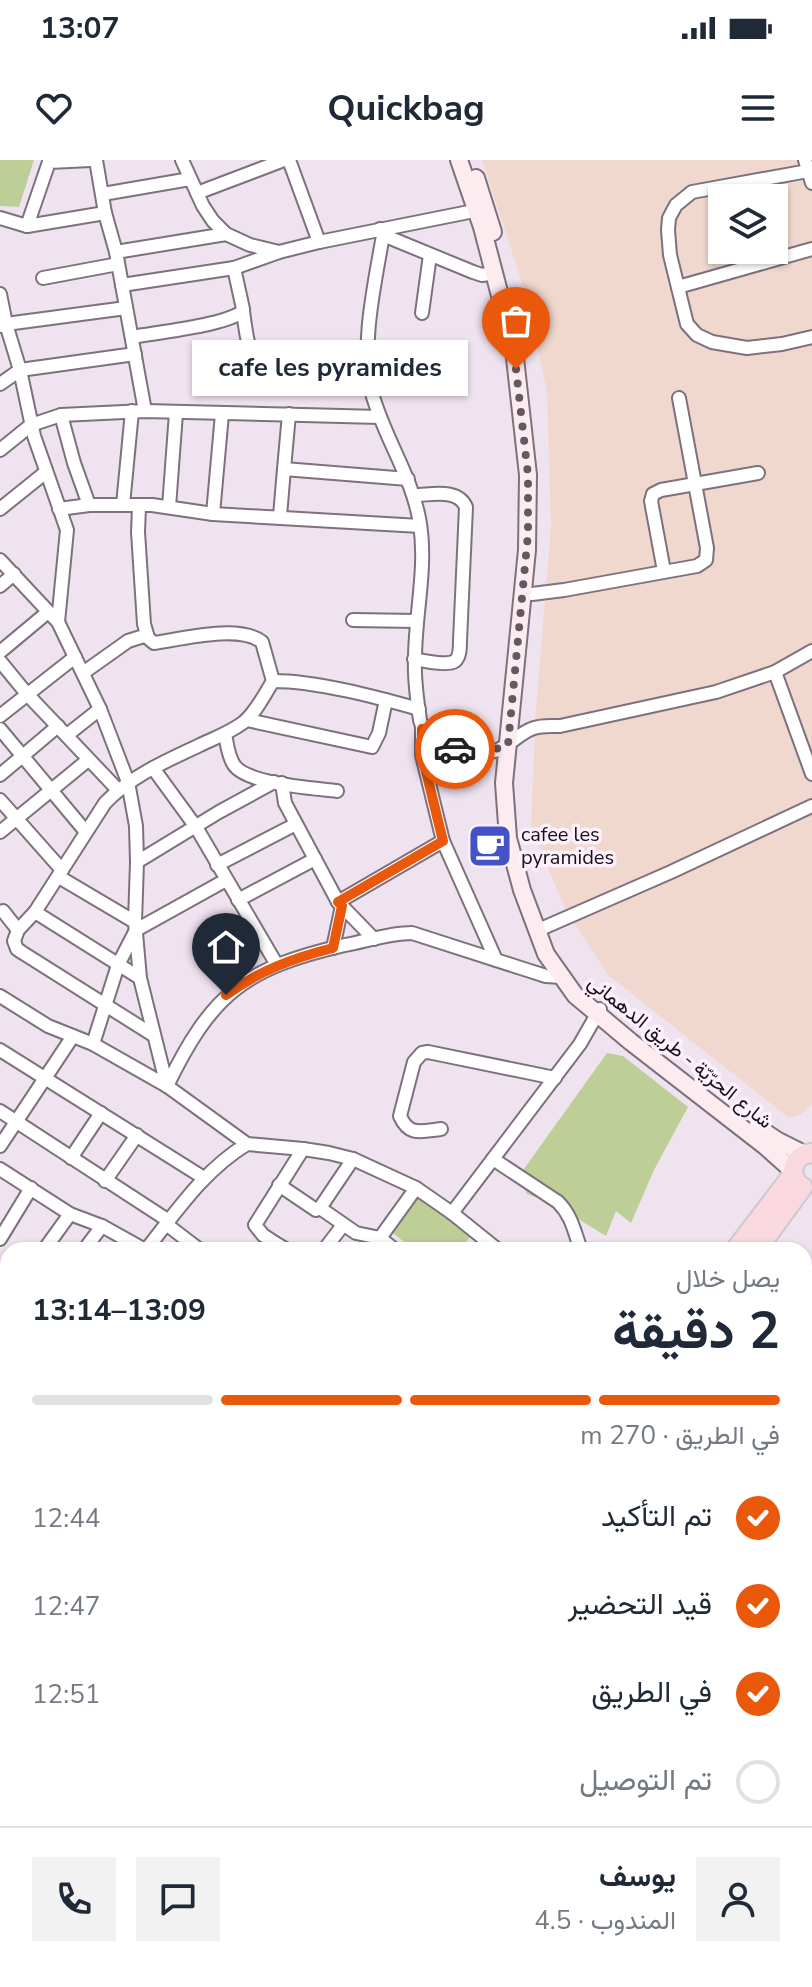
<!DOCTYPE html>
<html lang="ar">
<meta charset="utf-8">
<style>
body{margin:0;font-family:"Nunito Sans",Vazirmatn,sans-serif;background:#f2f2f3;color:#1f2937;direction:rtl;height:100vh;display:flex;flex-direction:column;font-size:30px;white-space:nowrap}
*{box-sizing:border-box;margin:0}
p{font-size:26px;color:#747a83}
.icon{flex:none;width:44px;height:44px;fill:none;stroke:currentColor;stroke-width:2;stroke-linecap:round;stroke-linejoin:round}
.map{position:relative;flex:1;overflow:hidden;direction:ltr}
.sheet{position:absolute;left:0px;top:1082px;width:812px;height:746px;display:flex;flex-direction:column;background:#fff;border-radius:24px 24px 0 0;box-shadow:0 2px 6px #0004;direction:rtl}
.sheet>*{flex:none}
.tools{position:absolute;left:708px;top:24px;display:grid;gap:16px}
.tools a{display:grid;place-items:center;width:80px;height:80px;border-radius:0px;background:#fff;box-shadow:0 2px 6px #0004;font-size:40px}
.pin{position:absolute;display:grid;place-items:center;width:68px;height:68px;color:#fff;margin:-82px -34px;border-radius:50% 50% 50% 0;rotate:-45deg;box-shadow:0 0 8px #0007}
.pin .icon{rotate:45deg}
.courier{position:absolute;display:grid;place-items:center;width:80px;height:80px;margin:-40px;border:6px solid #ea580c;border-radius:50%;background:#fff;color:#222;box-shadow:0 2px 10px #0007}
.bubble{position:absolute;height:56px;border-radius:0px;background:#fff;box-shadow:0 2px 6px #0004;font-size:26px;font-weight:700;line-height:56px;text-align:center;direction:rtl}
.head em{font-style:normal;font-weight:700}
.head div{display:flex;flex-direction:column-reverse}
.head{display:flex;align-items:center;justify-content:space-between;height:136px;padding:0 32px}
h1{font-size:52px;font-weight:700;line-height:60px}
.bar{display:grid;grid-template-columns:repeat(4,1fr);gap:12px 8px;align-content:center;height:96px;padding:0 32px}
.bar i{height:10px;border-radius:6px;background:#e0e1e3}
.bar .on{background:#ea580c}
.bar p{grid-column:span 4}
.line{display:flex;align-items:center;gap:20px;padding:0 32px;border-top:2px solid #e0e1e3}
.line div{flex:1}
.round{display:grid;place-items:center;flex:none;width:84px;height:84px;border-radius:0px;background:#f2f2f3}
ol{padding:0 32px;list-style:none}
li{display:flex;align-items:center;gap:24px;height:88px}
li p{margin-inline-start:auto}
li .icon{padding:8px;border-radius:50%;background:#ea580c;color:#fff;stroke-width:4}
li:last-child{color:#747a83}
li i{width:44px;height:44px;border:4px solid #e0e1e3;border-radius:50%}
.status{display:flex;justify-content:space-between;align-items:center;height:56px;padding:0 40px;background:#fff;direction:ltr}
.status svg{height:22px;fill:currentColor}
header{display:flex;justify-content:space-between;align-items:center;height:104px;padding:0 32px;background:#fff;font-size:36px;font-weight:700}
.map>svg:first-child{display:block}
.industrial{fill:#f0d8ce;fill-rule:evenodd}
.green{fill:#bdcf97}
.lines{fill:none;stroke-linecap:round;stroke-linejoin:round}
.street-casing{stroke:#7d717d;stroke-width:16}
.secondary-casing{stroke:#7d717d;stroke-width:20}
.primary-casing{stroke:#cccbcc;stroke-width:22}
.street{stroke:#fff;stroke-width:12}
.secondary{stroke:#fcecf0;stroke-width:16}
.primary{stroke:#fad8e0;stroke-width:18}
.done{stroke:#625a62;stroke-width:8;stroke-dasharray:0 14.4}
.route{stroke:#ea580c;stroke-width:10}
.labels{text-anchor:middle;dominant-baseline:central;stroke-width:7;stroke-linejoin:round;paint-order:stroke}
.poi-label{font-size:20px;fill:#161115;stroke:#fdf0fd;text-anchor:start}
.street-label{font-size:20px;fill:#161115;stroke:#fdf0fd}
</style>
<div class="status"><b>13:07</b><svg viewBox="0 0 49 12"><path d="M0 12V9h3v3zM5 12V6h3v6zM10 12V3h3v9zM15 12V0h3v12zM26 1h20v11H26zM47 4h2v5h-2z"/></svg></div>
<header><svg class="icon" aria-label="menu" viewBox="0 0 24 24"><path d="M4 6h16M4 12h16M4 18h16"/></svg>Quickbag<svg class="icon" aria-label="heart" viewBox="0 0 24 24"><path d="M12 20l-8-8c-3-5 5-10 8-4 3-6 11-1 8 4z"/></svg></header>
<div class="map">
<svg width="812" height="1827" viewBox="0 0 812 1827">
<rect width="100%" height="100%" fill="#f0e3f0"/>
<path class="industrial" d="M482,0H812V944L800,955L789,958L608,815L565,749L531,666L536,550L551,366L547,231L526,135ZM722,38H774V90H722Z"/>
<g class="green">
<path d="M0,0H34L19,47L0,46Z"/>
<path d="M607,893L623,896L688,947L654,1010L631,1063L616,1051L606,1076L552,1043L527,1034L524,1028L516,1020Z"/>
<path d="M422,1032L474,1072L460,1090H415L391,1072Z"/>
</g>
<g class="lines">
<g class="street-casing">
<g id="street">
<path d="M96,0L105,53L116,92L145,251"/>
<path d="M182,0L203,46L213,61L226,74L250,85L279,92L319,82L484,49"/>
<path d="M289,0L319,82"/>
<path d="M805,0L812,23"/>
<path d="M808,11L692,32L676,45L669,58L668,70L670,95L687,164L697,175L712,182L747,188L782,184L812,177"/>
<path d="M197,33L284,0"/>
<path d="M103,34L190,19"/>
<path d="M0,58L27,66L105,53"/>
<path d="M27,66L49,2L91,0"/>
<path d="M380,69L383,75C375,123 360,185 372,233C384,278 413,317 420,364C427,409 415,454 415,499C414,519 417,540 420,560C426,588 470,599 495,591C510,586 520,572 534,568C542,565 551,566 560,566L716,532L775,512L812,491"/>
<path d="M383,75L473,112L482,115L495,113"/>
<path d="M116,92L226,74"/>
<path d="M43,118L118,104"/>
<path d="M122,125L234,108"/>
<path d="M678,127L812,89"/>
<path d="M0,134L6,164L20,210L34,276L67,370L58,462"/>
<path d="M243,151C246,175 250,204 266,224L307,206L367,204"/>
<path d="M422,153L430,95"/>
<path d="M0,166L6,164L126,148"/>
<path d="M132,177C160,172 221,166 242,152L243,149L234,108L279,92"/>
<path d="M0,224L20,210L135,194"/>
<path d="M289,254L284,309L408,319"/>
<path d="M61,255L74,303L89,345"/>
<path d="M0,290L31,265L61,255L145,251L380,257"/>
<path d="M414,335C432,335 458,328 466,347L460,481C460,487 460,497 455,501C448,506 423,501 414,499"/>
<path d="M123,345L132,251"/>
<path d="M139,347L138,372L144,464L148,478L154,483C182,479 239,464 262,482L273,521C265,534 256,552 244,562C231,572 215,578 200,585C166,601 131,616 105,643L35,752L18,770L14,781L17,789L23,793L153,875"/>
<path d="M169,347L176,253"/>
<path d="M0,349L46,312"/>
<path d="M59,349L89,345H152L213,354L420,366"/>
<path d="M213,354L222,254"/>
<path d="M280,356L284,309"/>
<path d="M0,400L58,462L100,549L128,622L136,666L137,702L135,762L140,818L167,926"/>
<path d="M664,411L651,341L653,334L661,330L758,313"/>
<path d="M0,426L14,414"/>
<path d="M532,434L564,430L697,406L706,400L707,388L679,238"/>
<path d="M353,460L417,461"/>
<path d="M0,492L48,452"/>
<path d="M0,501L27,534L118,630"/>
<path d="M775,512L812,614"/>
<path d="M83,513L128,481L147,475"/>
<path d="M273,521C317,521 376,537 419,549"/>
<path d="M0,556L75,497"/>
<path d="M247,560L372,587L379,573L386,540"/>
<path d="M0,569L86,672"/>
<path d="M225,574C227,584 228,596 234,605C247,624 313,628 337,631"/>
<path d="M67,575L100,549"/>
<path d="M153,608L196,667L277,805"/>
<path d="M0,615L58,566"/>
<path d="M282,623L285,643L338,742L374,779"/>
<path d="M0,640L62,710"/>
<path d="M0,672L88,600"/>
<path d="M443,681L496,800"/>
<path d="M137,702L219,652L274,622"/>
<path d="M217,705L296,664"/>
<path d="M59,717L135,762"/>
<path d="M238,740L315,699"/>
<path d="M338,742L443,681L422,595V569"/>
<path d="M3,751L18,770"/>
<path d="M35,752L140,818"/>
<path d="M536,771L671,712L812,646"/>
<path d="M333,788L342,746"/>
<path d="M0,836L48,866L93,884L167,926L247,984L303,989L329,993L353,999L416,1028L452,1053L498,1090"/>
<path d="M93,884L118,805L136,770L226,720"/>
<path d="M0,890L204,1018"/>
<path d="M167,926C212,833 245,808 345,785C367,781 389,773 412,773L527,810L546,816L561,817"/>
<path d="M0,951L169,1061"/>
<path d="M441,969C422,971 409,977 400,956L414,902L422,893L428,892L555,918"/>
<path d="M0,986L73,876"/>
<path d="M71,998L101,953"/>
<path d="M493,999L558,1042C572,1056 574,1071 581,1090"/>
<path d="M0,1009L70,1054L102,1066L145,1090"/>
<path d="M105,1021L137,975"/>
<path d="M279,1025L316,1050L320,1048L353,999"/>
<path d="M320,1048L356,1073L380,1078"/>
<path d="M452,1053L580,884L600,849"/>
<path d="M166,1064L200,1090"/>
<path d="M0,1079L31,1028"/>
<path d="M275,1083L263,1075L255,1065L303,989"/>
<path d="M44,1090L70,1054"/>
<path d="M84,1090L102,1066"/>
<path d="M146,1090C176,1052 204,1010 247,984"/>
<path d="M269,1090L275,1083L287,1090"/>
<path d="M324,1090L343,1065"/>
<path d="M395,1090L380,1078L416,1028"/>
<path d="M804,1136L812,1142"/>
<path d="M0,1151L8,1138"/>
<path d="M804,1240L812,1246"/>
<path d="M0,1248L8,1254"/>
<path d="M0,1281L8,1269"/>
<path d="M0,1296L2,1299L0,1304"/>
<path d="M804,1308L812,1299"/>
<path d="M0,1339L8,1344"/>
<path d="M0,1424L8,1432"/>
<path d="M804,1432L812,1426"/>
<path d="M804,1522L812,1515"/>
<path d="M804,1567L812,1560"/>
<path d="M804,1590L812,1589"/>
</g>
</g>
<g class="secondary-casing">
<g id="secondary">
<path d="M459,0L482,67L514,189L528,315L527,390L504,623L508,678L522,730L546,794L575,835L631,882L765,986L793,1011"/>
<path d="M476,18L493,72"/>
<path d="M757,967L778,981L804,994"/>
<path d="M0,1191L8,1197"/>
<path d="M692,1820L694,1827"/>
</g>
</g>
<g class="primary-casing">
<g id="primary">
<path d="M799,1025C788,1011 794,995 812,993"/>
<path d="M735,1090L793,1014"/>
<path d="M757,1090L803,1027"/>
<path d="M196,1827L201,1820"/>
<path d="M214,1827L219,1820"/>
</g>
</g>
<use href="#street" class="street"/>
<use href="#secondary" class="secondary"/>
<use href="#primary" class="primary"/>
</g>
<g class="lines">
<path class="done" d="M455,589L484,593L508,585L528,374V315L516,209"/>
<path class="route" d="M226,835C259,811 293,798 333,788L342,746L338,742L443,681L422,595V569L436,582L455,589"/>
</g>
<defs>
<g id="cafe-square" transform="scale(2.3)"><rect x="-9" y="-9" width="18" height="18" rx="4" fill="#4552c7" stroke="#fdf0fd"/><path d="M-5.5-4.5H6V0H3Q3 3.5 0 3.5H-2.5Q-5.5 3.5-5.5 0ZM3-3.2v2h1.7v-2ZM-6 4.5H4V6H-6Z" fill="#fff"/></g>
</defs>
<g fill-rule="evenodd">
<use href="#cafe-square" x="490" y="686"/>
</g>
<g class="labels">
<g class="poi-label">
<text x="521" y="674">cafee les<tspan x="521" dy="23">pyramides</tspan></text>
</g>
<g class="street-label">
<text transform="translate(680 892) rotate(39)">شارع الحرّيّة - طريق الدهماني</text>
</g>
</g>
</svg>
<div class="tools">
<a><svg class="icon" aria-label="layers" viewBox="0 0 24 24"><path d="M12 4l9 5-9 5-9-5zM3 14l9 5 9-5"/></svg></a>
</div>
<div class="pin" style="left:516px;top:209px;background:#ea580c"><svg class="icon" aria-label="bag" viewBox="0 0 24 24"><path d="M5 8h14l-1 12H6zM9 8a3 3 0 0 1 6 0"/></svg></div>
<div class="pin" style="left:226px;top:835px;background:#1f2937"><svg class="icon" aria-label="home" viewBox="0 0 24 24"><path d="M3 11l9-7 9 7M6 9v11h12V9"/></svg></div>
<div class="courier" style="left:455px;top:589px"><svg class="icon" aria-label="car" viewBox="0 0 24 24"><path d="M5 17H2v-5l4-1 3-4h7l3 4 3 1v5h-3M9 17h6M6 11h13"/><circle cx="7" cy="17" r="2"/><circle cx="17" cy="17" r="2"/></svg></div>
<div class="bubble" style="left:192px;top:180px;width:276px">cafe les pyramides</div>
<section class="sheet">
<div class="head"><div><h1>2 دقيقة</h1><p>يصل خلال</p></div><em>13:09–13:14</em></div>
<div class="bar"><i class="on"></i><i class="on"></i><i class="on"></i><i></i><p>في الطريق · 270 m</p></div>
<ol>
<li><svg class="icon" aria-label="check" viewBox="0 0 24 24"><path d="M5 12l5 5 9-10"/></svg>تم التأكيد<p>12:44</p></li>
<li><svg class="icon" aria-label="check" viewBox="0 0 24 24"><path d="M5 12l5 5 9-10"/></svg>قيد التحضير<p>12:47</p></li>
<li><svg class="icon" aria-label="check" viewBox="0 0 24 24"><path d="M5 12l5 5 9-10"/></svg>في الطريق<p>12:51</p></li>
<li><i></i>تم التوصيل</li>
</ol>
<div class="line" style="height:144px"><a class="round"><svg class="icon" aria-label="person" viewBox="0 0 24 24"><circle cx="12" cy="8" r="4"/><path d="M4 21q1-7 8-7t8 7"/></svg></a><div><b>يوسف</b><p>المندوب · 4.5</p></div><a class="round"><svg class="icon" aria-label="chat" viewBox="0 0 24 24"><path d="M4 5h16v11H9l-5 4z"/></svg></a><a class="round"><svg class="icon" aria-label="phone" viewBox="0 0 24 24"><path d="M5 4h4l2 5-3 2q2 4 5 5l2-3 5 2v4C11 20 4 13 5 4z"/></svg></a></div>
</section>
</div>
